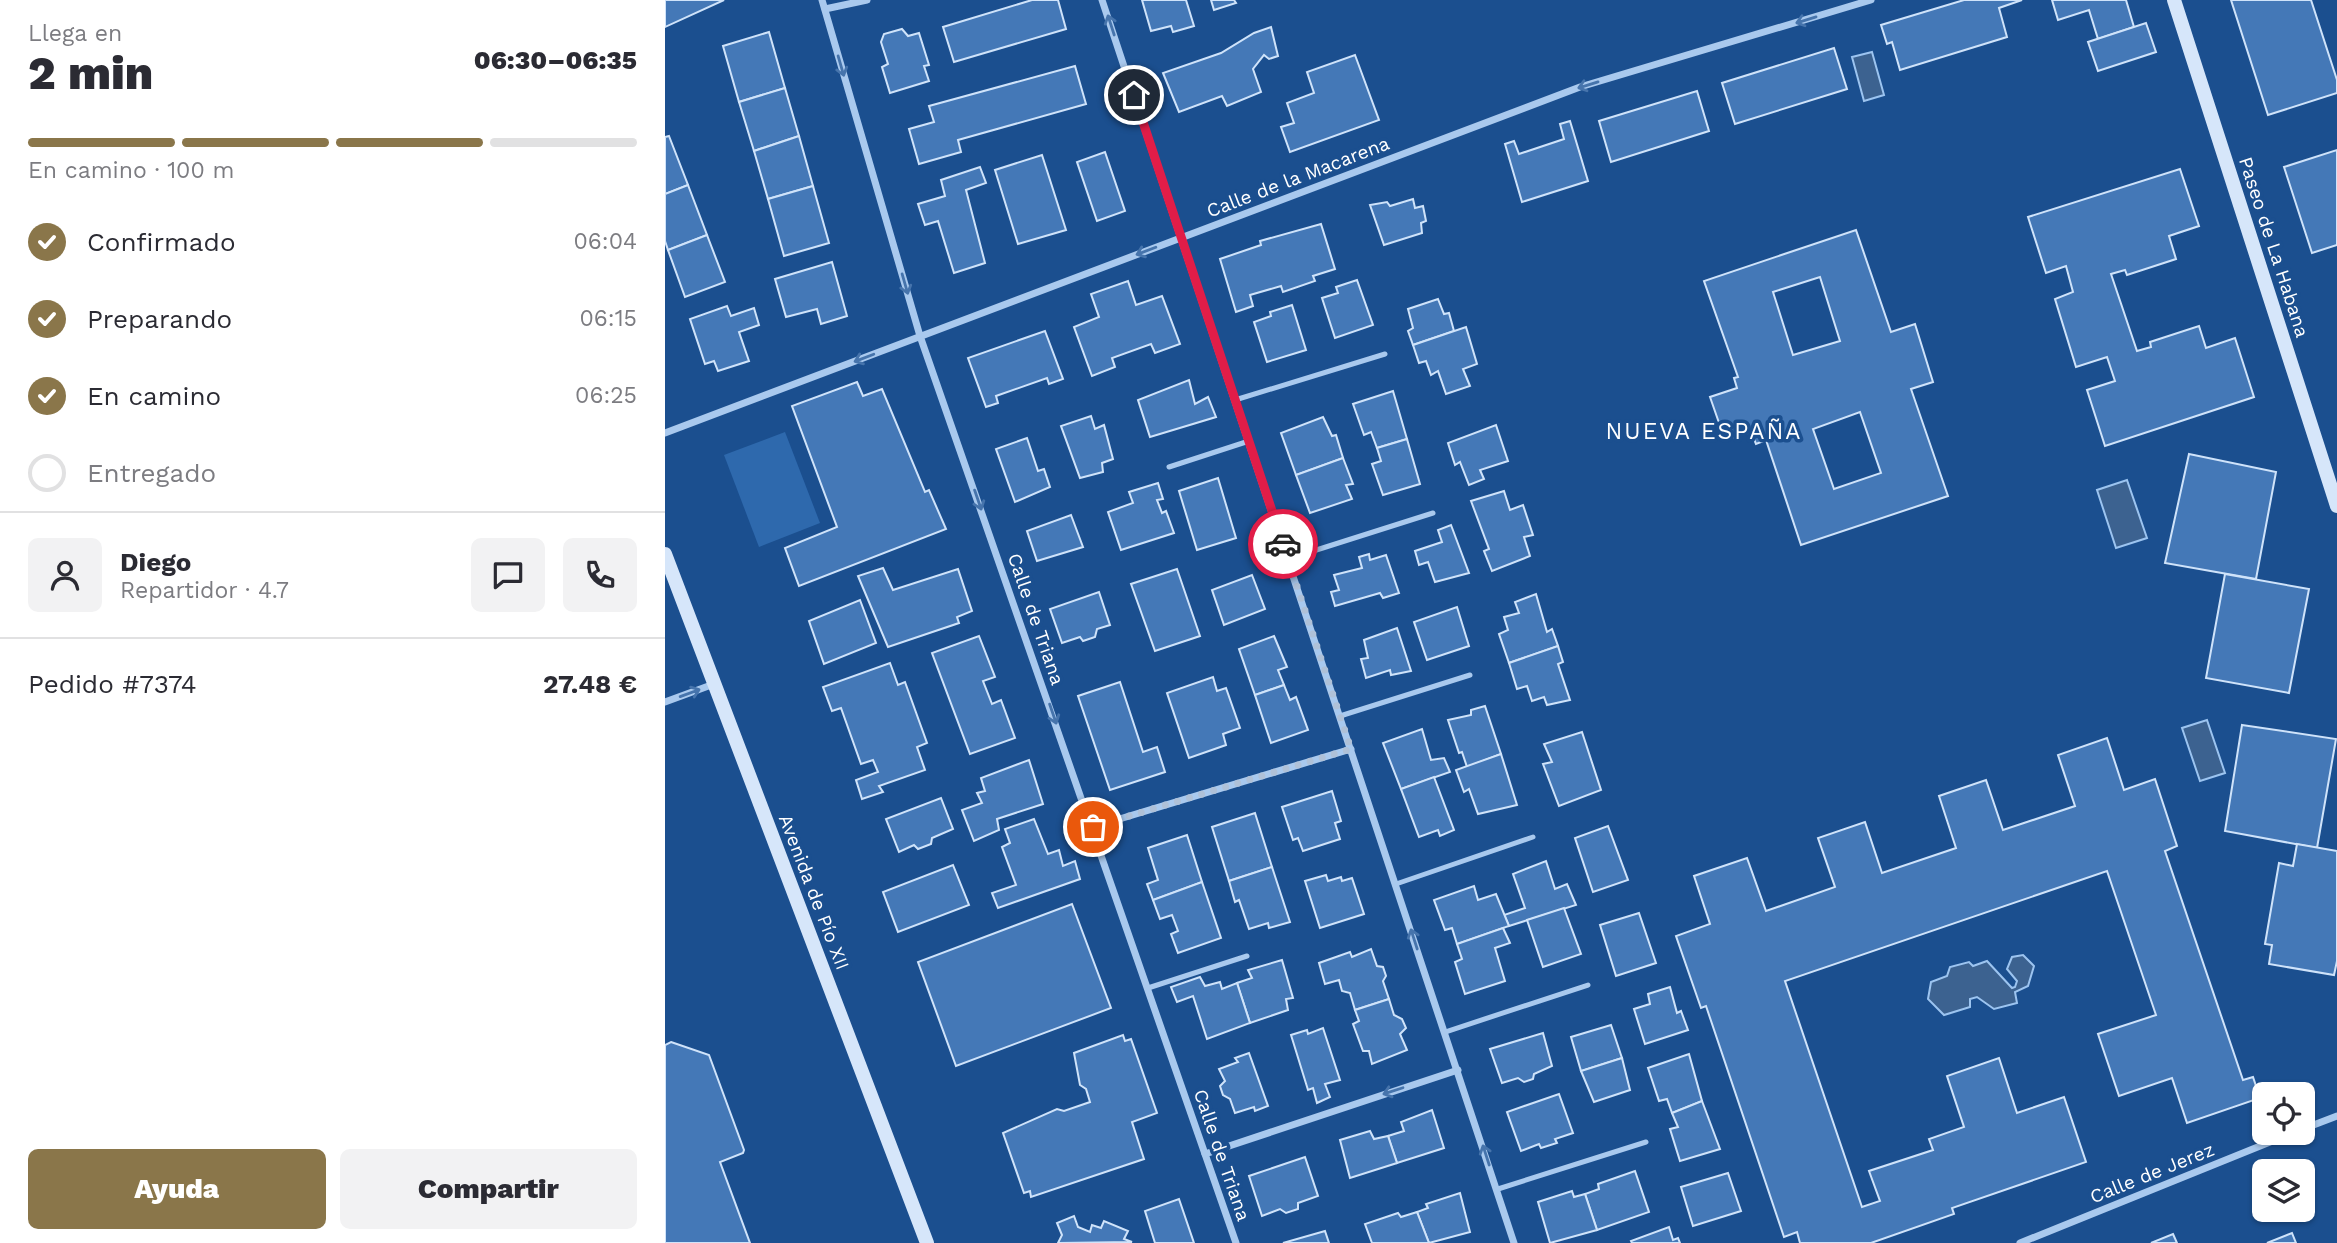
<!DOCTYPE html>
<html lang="es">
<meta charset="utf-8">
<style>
body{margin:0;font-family:"Work Sans",sans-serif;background:#f2f2f3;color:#2b2b33;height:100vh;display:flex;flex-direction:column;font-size:26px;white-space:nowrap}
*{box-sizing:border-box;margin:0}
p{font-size:23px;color:#7c7c81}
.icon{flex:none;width:38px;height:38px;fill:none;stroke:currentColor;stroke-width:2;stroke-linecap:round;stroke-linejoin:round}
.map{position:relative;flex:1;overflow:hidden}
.side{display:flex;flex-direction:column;background:#fff;width:665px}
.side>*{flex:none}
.fabs{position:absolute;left:1587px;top:1082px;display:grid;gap:14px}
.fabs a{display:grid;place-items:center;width:63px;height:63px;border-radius:10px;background:#fff;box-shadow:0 2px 5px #0004;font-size:35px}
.pin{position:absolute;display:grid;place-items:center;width:60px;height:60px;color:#fff;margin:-30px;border:4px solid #fff;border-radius:50%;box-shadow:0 2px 7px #0007}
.courier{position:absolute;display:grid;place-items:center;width:70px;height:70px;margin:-35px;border:5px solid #e11d48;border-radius:50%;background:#fff;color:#222;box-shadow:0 2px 9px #0007}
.head em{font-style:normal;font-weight:800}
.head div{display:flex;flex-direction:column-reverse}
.head{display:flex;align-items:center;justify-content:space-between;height:119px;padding:0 28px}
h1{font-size:46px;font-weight:800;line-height:52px}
.bar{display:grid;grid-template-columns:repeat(4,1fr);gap:10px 7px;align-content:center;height:84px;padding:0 28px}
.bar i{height:9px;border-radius:5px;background:#e1e1e2}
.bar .selected{background:#8a764a}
.bar p{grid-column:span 4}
.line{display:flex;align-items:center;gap:18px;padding:0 28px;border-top:2px solid #e1e1e2}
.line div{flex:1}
.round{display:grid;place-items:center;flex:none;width:74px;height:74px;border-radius:10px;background:#f2f2f3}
ol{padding:0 28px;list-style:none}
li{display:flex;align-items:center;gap:21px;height:77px}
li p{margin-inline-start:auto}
li .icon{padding:7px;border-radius:50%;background:#8a764a;color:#fff;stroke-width:4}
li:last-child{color:#7c7c81}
li i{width:38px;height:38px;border:4px solid #e1e1e2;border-radius:50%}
.action{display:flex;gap:14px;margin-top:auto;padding:14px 28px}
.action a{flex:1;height:80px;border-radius:10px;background:#8a764a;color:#fff;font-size:28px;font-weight:800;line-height:80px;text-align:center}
.action a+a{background:#f2f2f3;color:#2b2b33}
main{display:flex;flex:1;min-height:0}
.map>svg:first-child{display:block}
.green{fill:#2e69ad}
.water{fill:#3c6290;stroke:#9cc4f0;stroke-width:2}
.building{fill:#4478b7;stroke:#cfe3fa;stroke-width:2;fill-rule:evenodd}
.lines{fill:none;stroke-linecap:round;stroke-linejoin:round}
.lane{stroke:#a9c9ee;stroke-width:5}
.street{stroke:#a9c9ee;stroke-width:7}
.secondary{stroke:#d6e6fa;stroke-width:14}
.oneway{stroke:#4674ac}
.done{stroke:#afc1d8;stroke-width:7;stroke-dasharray:0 12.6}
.route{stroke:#e11d48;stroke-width:9}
.labels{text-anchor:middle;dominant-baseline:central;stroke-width:7;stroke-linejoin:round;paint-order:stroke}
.street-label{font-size:19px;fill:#fff;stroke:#1b4f8f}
.quarter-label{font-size:23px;letter-spacing:2px;fill:#fff;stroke:#1b4f8f}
</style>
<main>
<section class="side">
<div class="head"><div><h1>2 min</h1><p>Llega en</p></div><em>06:30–06:35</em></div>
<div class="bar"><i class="selected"></i><i class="selected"></i><i class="selected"></i><i></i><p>En camino · 100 m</p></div>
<ol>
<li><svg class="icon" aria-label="check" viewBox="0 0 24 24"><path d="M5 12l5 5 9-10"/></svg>Confirmado<p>06:04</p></li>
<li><svg class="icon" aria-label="check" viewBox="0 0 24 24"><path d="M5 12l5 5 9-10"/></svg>Preparando<p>06:15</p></li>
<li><svg class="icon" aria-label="check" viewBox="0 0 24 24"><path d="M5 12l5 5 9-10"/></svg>En camino<p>06:25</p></li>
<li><i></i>Entregado</li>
</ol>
<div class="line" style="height:126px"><a class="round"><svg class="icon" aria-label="person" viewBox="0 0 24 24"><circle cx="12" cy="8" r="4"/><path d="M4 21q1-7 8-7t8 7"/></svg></a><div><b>Diego</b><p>Repartidor · 4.7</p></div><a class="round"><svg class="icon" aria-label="chat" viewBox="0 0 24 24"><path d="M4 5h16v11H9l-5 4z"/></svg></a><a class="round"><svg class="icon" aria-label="phone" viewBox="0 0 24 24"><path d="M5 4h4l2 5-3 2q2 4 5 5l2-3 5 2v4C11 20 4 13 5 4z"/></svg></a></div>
<div class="line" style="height:91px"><div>Pedido #7374</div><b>27.48 €</b></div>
<div class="action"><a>Ayuda</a><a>Compartir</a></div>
</section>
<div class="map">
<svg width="1672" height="1243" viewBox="0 0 1672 1243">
<rect width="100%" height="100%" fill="#1b4f8f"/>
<path class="green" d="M120,432L155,523L94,547L59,455Z"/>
<g class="water">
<path d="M1207,52L1219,95L1199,101L1187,57Z"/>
<path d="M1462,480L1482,538L1451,548L1432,490Z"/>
<path d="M1542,720L1560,773L1535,781L1517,728Z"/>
<path d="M1358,955L1369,966L1363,986L1350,992L1352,1003L1329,1009L1312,997L1305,999V1007L1279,1015L1263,999L1266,982L1282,976L1285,967L1304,962L1308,966L1322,961L1347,988L1350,987L1352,981L1342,969L1347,957Z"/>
</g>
<g class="building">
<path d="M0,0H59L0,27Z"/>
<path d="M367,0H393L401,29L289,62L278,27Z"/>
<path d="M477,0H521L529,26L508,32L506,26L486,31Z"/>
<path d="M546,0H569L571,3L549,10Z"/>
<path d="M1299,0H1357L1334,8L1342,37L1235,70L1227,42L1222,44L1216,25Z"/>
<path d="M1387,0H1461L1469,27L1433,39L1424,10L1393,20Z"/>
<path d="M1566,0H1646L1672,80V93L1603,115Z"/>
<path d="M1481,23L1491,52L1433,71L1423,42Z"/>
<path d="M606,27L613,56L604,59L599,55L588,69L596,92L562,106L557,96L514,112L498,73L556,53L589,33Z"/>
<path d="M237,29L243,36L254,33L264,65L259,66L264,81L225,93L217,67L223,64L216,42L219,34Z"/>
<path d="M104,32L120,88L74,102L58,46Z"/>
<path d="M1169,48L1182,89L1070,124L1057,83Z"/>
<path d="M690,55L714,120L625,152L616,127L629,123L622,103L649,93L642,72Z"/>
<path d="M410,66L421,104L293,140L296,152L254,164L244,129L269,122L264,106Z"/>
<path d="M120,88L134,136L89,151L74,102Z"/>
<path d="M1032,91L1044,131L946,162L934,121Z"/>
<path d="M905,121L923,181L857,202L840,144L849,141L854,154L899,139L895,124Z"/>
<path d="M4,136L23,185L0,194V137Z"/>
<path d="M134,136L148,186L103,199L89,151Z"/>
<path d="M1672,150V245L1647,253L1619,167Z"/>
<path d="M440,152L460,211L432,221L412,162Z"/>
<path d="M377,155L401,230L353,244L330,170Z"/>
<path d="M315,167L321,183L301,190L320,263L289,273L273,221L260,225L253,204L280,196L276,180Z"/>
<path d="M1515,169L1534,226L1504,236L1511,259L1462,275L1460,270L1446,274L1472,351L1486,347L1485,342L1534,326L1541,348L1570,338L1589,397L1440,446L1422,390L1450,381L1442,357L1411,367L1390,299L1408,292L1401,266L1381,273L1363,217Z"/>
<path d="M23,185L42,235L3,250L0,241V194Z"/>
<path d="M148,186L164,243L119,256L103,199Z"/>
<path d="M748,199L750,208L758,206L761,221L756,223L757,233L719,245L705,205L722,202L725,206Z"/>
<path d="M656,224L670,269L648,276L650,281L618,292L616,286L585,295L588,306L571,312L555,259L596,245L595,241Z"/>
<path d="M1191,230L1226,332L1250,324L1268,382L1246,389L1283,496L1136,545L1101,440L1091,444L1086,432L1060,440L1045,397L1072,388L1069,378L1073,377L1039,281ZM1155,277L1175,341L1128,355L1108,292ZM1195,412L1216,473L1169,489L1148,429Z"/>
<path d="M42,235L60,282L20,297L3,250Z"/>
<path d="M167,262L182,316L156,324L152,309L121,317L110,279Z"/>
<path d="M692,280L708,325L670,338L657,298L673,293L671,287Z"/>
<path d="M463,281L471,305L497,296L515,344L490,353L486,344L447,358L450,367L427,376L409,327L434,317L426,294Z"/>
<path d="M773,299L779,314L784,313L789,331L748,345L743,331L748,328L743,309Z"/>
<path d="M627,305L641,350L602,362L589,322L606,316L605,312Z"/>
<path d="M62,306L66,316L89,308L94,325L74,332L84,361L53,371L49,361L40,364L25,319Z"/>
<path d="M801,327L812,364L798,369L805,386L781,394L773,371L766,375L761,361L754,363L748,345Z"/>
<path d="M380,331L398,379L384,384L382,378L331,396L333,403L321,407L303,358Z"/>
<path d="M524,380L530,404L543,397L551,417L485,437L473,400Z"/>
<path d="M192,382L198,396L217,389L260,492L264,490L281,529L134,586L120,548L172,527L127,406Z"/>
<path d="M728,391L742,439L712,448L706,432L699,435L688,404Z"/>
<path d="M426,416L430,429L439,425L448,459L437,463L438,472L415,478L396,426Z"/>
<path d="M658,417L667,436L671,435L678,458L631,475L616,433Z"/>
<path d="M831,425L843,461L815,470L819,479L804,485L795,462L790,465L783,443Z"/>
<path d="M362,438L373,471L379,469L385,487L350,502L331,449Z"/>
<path d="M742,439L755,484L718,495L707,464L716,461L712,448Z"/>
<path d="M1524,454L1611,472L1591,579L1500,563Z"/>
<path d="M678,458L688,484L681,485L687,499L645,513L631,475Z"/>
<path d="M553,478L571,538L532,550L514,491Z"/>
<path d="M493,483L498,499L492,500L497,513L501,511L509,533L456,550L443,512L468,503L464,492Z"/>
<path d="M839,491L845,510L858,505L868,535L859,537L865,556L827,571L819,551L824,549L806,501Z"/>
<path d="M406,515L418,547L372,561L362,531Z"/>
<path d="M786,525L804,573L770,582L763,562L754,565L750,551L777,542L773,530Z"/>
<path d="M704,554L705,560L721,555L734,593L718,598L715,593L670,606L666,592L674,590L669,575L697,568L694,557Z"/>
<path d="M218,568L228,590L293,569L307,611L292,617L294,623L223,647L193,576Z"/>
<path d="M512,569L535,636L490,651L466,584Z"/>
<path d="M1560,574L1644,589L1624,693L1541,678Z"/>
<path d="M587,575L600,609L559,625L547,590Z"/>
<path d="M434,592L445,625L432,629L430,637L418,641L415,637L397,643L385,609Z"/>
<path d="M871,594L882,632L887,629L893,646L844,663L834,634L843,630L839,617L854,613L850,602Z"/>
<path d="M195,600L211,643L159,664L144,621Z"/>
<path d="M792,607L804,646L762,660L749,622Z"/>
<path d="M732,628L746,671L726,675L725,670L701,678L696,659L703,658L699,640Z"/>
<path d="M314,636L330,677L318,681L327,704L336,700L350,738L305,754L267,653Z"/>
<path d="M609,636L622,667L613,670L619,685L590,695L574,649Z"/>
<path d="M893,646L898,662L893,664L905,700L882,705L879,697L867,701L862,686L852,689L844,663Z"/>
<path d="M225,663L233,685L240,682L262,743L252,747L260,770L214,786L218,792L197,799L191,780L213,772L208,760L196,764L176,708L167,711L158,687Z"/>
<path d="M548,677L552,691L561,688L575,728L558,734L561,745L524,758L502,693Z"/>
<path d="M455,682L478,752L492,747L500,772L445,790L413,696Z"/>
<path d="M619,685L625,700L631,697L643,730L606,743L590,695Z"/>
<path d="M820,706L836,754L802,767L797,752L794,753L783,720L806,715V710Z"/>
<path d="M1577,725L1671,739L1652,848L1560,831Z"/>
<path d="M757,729L766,760L779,758L785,772L736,789L718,743Z"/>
<path d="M917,732L936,790L894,806L878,764L887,762L879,744Z"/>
<path d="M1442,738L1459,790L1490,779L1512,846L1500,851L1578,1080L1588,1077L1595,1098L1522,1123L1507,1078L1454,1096L1433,1034L1491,1015L1442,871L1120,981L1197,1207L1215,1201L1204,1171L1268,1150L1264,1139L1299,1127L1282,1076L1334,1058L1352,1113L1399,1097L1421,1162L1287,1208L1289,1214L1206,1243H1135L1132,1232L1119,1237L1041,1006L1036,1008L1011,936L1045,924L1029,876L1082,858L1101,911L1170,887L1153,838L1200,822L1217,873L1291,848L1274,796L1321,780L1338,830L1410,806L1393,755Z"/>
<path d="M836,754L852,805L813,814L804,789L799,792L791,770Z"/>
<path d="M364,760L378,804L332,819L334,830L309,841L297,810L317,803L312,793L320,791L316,778Z"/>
<path d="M769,777L789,830L775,836L773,830L754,837L736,789Z"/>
<path d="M667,791L676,821L670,823L675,839L638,851L633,838L628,840L617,807Z"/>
<path d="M276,798L288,829L267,838L266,844L253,849L249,845L234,852L221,819Z"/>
<path d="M590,813L607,867L564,881L547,827Z"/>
<path d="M369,819L383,854L394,850L398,866L410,861L415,879L333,908L327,893L351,885L337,847L345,843L340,829Z"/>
<path d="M943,826L963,880L928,892L910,838Z"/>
<path d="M522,835L537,882L488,900L482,884L493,880L483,848Z"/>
<path d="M1632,844L1672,851V961L1669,975L1604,964L1607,945L1600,944L1614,863L1628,866Z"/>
<path d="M881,861L890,889L902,884L911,905L844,926L839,915L860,908L848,874Z"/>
<path d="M288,865L304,905L233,932L218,892Z"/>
<path d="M607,867L625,922L604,928L603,923L584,929L574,900L570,902L564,881Z"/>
<path d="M661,875L663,881L676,877L677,881L687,878L699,914L655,928L640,881Z"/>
<path d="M537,882L556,938L513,953L506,934L513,931L507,915L495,919L488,900Z"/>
<path d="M809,886L813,900L831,894L844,926L792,944L787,928L780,930L769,900Z"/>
<path d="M407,904L446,1008L291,1066L253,962Z"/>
<path d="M899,908L916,954L878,967L862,920Z"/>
<path d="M974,913L991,963L951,976L935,925Z"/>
<path d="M838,928L845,943L830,948L840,981L800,994L790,962L797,959L792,944Z"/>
<path d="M706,949L712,966L718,967L721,976L718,981L724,999L690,1010L685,993L677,991L674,980L660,984L654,963L685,952L687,957Z"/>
<path d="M617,960L628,998L621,999L623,1010L585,1023L572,983L587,978L583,970Z"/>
<path d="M535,977L540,986L555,982L557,989L572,983L585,1023L542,1039L528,996L512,1002L506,987Z"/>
<path d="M1005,987L1012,1013L1016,1011L1023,1030L980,1044L969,1009L985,1004L983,994Z"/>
<path d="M724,999L729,1015L737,1019L741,1028L735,1034L742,1050L707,1064L704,1051H698L688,1024L694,1021L690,1010Z"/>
<path d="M946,1025L957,1058L916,1071L906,1037Z"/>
<path d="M658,1028L675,1080L660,1084L665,1097L652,1103L648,1088L643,1090L626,1035L642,1030L643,1034Z"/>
<path d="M878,1033L887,1066L869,1074L868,1079L859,1082L853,1078L837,1083L825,1049Z"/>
<path d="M458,1035L460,1041L466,1039L492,1113L467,1122L479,1159L366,1197L365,1191L359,1193L338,1133L392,1109L399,1111L425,1102L421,1089L415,1085L409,1053Z"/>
<path d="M6,1042L44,1055L79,1150L78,1153L55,1162L85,1243H0V1045Z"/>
<path d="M584,1053L603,1106L590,1111L589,1107L570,1113L565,1099L558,1095L555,1086L560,1081L554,1069L573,1062L570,1058Z"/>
<path d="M1024,1054L1037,1101L1007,1113L1002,1099L994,1101L983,1068Z"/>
<path d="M957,1058L965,1090L929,1102L916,1071Z"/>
<path d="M894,1094L908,1133L890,1139L892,1143L876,1148L874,1144L856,1151L842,1112Z"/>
<path d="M1037,1101L1055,1149L1015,1161L1005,1129L1013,1127L1007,1113Z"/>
<path d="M767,1110L779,1148L732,1163L723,1136L739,1131L736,1122Z"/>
<path d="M705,1131L709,1139L723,1136L732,1163L685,1178L675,1140Z"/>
<path d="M640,1157L653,1196L633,1203V1209L621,1213L615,1209L597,1216L584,1176Z"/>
<path d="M970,1171L984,1212L932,1230L920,1194L934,1189L933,1184Z"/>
<path d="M1063,1173L1076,1211L1028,1226L1016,1187Z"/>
<path d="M907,1191L909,1197L920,1194L932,1230L885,1243L873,1202Z"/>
<path d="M795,1193L805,1232L764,1243L752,1212L763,1208L761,1204Z"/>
<path d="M514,1199L529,1243H490L480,1211Z"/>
<path d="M752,1212L764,1243H707L700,1224L733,1213L736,1217Z"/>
<path d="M409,1216L413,1227L425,1232L427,1225L436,1228L439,1221L463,1231L459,1239L467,1242L393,1243L397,1235L392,1223Z"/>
<path d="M1004,1227L1008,1240L1013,1238L1015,1243H967L966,1241Z"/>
<path d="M660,1231L664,1243H618Z"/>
<path d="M1627,1233L1631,1243H1602Z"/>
<path d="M1508,1234L1512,1243H1486Z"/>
</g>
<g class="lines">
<g class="lane">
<path d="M570,400L720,354"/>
<path d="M504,467L584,441"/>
<path d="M623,559L768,513"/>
<path d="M675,716L805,675"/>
<path d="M731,884L868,837"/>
<path d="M483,988L582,956"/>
<path d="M780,1032L923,985"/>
<path d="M833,1189L981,1142"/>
</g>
<g class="street">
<path d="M157,0L255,336L571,1243"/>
<path d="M437,0L849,1243"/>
<path d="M160,9L202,0"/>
<path d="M0,433L915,87L1206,0"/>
<path d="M0,702L49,684"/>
<path d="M428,827L686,749"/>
<path d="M1638,1129L1672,1116"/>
<path d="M540,1154L793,1070"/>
<path d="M1355,1243L1630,1132"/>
</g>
<g class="secondary">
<path d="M1509,0L1672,506"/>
<path d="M0,554L262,1243"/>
</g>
</g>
<defs><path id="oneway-shaft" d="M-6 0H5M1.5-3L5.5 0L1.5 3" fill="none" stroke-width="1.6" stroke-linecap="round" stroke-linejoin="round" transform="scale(1.75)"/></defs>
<g class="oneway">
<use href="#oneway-shaft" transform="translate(1141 20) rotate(163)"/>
<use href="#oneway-shaft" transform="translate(446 25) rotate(-108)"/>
<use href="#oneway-shaft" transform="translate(176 66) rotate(74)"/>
<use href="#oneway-shaft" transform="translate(923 85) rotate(163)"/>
<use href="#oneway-shaft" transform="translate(481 251) rotate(159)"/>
<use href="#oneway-shaft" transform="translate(240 284) rotate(74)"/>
<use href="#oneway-shaft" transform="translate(199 358) rotate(159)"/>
<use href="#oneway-shaft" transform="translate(313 500) rotate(71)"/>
<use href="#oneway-shaft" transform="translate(25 693) rotate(-20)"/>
<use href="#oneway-shaft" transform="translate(388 714) rotate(71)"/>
<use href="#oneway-shaft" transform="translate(749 939) rotate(-108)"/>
<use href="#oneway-shaft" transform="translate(728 1091) rotate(162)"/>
<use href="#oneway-shaft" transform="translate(821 1155) rotate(-108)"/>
</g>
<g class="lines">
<path class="done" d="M428,827L686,749L618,544"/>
<path class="route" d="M469,95L618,544"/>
</g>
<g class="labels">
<g class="street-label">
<text transform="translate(633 177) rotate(-21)">Calle de la Macarena</text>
<text transform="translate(1609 247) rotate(72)">Paseo de La Habana</text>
<text transform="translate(371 619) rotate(71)">Calle de Triana</text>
<text transform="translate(149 892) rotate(69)">Avenida de Pío XII</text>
<text transform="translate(557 1155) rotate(71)">Calle de Triana</text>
<text transform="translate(1487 1173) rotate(-22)">Calle de Jerez</text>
</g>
<g class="quarter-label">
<text x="1039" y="431">NUEVA ESPAÑA</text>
</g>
</g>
</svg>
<div class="fabs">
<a><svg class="icon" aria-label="locate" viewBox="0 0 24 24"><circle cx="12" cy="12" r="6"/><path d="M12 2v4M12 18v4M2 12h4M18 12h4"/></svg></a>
<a><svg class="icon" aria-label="layers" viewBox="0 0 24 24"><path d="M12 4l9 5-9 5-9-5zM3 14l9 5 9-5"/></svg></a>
</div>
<div class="pin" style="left:428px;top:827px;background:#ea580c"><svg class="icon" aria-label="bag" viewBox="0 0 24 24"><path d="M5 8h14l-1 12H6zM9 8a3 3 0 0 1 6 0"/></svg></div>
<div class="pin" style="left:469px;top:95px;background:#1f2937"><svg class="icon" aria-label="home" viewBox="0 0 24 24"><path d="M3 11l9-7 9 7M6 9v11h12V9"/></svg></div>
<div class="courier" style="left:618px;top:544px"><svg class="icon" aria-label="car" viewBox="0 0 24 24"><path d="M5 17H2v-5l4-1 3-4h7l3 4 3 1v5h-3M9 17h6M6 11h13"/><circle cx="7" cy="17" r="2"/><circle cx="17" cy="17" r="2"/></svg></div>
</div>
</main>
